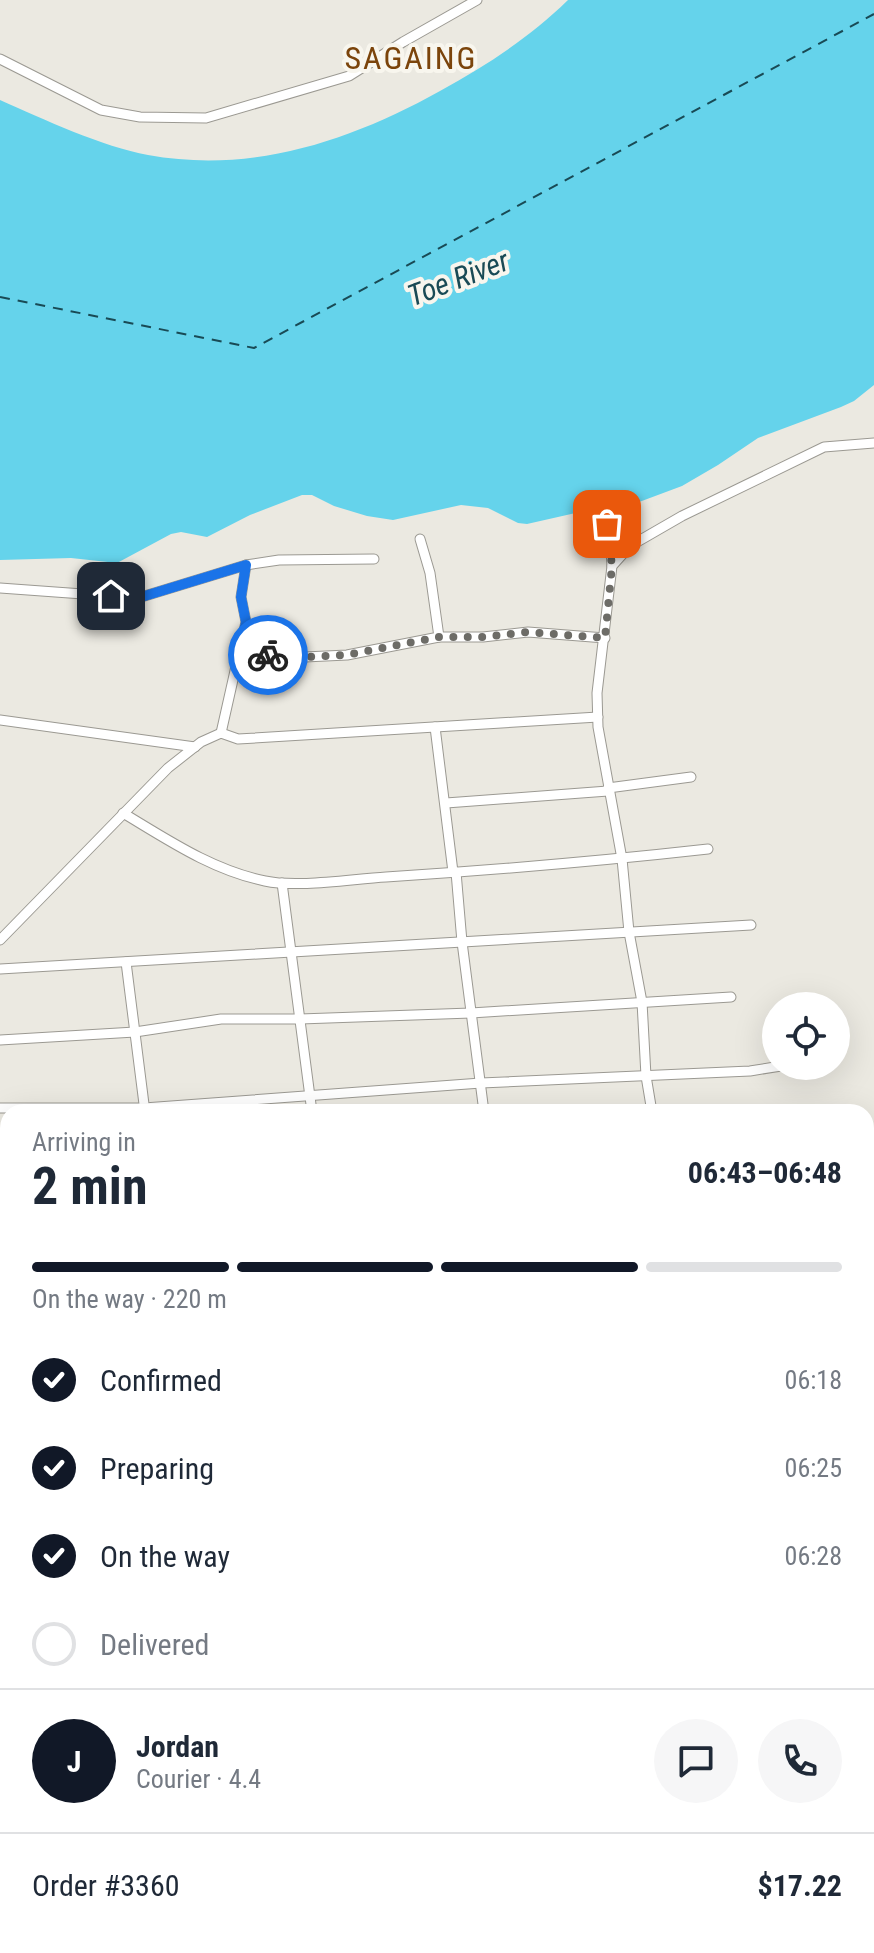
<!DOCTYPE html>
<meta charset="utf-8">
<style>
body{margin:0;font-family:"Roboto Condensed",sans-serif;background:#f6f6f7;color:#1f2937;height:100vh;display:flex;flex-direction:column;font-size:30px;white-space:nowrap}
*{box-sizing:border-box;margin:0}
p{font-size:26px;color:#747a83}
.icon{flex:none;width:44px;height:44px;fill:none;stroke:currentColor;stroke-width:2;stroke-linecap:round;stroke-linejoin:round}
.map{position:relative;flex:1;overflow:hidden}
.sheet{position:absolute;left:0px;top:1104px;width:874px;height:850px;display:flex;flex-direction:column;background:#fff;border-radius:24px 24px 0 0;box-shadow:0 8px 32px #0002}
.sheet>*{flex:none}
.controls{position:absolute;left:762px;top:992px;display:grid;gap:16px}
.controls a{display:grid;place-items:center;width:88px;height:88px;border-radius:50%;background:#fff;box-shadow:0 8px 32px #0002;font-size:40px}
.pin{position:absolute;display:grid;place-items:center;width:68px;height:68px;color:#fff;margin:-34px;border-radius:16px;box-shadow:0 4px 12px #0006}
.courier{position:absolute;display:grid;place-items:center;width:80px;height:80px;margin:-40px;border:6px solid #1a73e8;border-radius:50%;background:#fff;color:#222;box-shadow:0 2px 10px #0007}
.summary em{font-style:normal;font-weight:700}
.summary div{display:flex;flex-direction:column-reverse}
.summary{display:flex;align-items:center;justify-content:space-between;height:136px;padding:0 32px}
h1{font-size:52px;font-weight:700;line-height:60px}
.bar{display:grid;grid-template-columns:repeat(4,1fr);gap:12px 8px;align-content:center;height:96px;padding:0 32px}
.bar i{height:10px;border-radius:6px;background:#e0e1e3}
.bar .on{background:#111827}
.bar p{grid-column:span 4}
.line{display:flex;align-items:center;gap:20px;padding:0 32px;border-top:2px solid #e0e1e3}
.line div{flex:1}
.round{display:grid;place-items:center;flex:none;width:84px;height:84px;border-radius:42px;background:#f6f6f7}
ol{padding:0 32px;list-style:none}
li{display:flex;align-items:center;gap:24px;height:88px}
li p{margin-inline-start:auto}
li .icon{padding:8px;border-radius:50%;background:#111827;color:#fff;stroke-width:4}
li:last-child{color:#747a83}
li i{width:44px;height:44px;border:4px solid #e0e1e3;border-radius:50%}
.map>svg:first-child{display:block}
.water{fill:#65d3eb}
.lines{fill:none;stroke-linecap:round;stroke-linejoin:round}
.ferry{stroke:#194a55;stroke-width:2;stroke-dasharray:10 8;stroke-linecap:butt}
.minor-casing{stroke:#9b9992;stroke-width:11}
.tertiary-casing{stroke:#9b9992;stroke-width:13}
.minor{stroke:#fff;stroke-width:9}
.tertiary{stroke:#fff;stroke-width:11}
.done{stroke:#6d6c67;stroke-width:8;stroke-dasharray:0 14.4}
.route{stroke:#1a73e8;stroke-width:10}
.labels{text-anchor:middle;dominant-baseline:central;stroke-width:8;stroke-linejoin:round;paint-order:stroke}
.water-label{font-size:30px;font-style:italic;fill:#194a55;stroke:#f8f6ee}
.quarter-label{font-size:32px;letter-spacing:2px;fill:#7b440b;stroke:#f8f6ee}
</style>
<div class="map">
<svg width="874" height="1953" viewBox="0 0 874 1953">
<rect width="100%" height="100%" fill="#ebe9e1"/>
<path class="water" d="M568,0H874V385L854,401L841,407L758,438L718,465L682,486L615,511L580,512L527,524L518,523L488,508L461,505L393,520L367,516L334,506L312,495H302L250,515L207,537L181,532L171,534L117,563L71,558L0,560V100C43,119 103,147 148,155C252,174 350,141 440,91C487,65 529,38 568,0Z"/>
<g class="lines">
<path class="ferry" d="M0,297L254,348L874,14"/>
<g class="minor-casing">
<g id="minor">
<path d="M0,59L101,110L140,117L206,118L349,76L403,42L477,0"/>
<path d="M607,524L610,536"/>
<path d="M592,538L610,536L612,566"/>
<path d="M420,539L430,573L439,637"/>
<path d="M0,588L138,598L246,565L279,560L374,559"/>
<path d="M239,653L305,657L347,655L439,637H483L528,632L605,638"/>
<path d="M0,720L195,747"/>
<path d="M435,727L453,872H456L462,942L484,1112"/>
<path d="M221,733L246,622L241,597L246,565"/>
<path d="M608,788L691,777"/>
<path d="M446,803L608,791"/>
<path d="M123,813C168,840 212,870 265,881C297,888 351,879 386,877C494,870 601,861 708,849"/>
<path d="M282,883L312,1112"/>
<path d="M0,940L168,768L201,742L221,733L238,739L598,717"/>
<path d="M126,962L145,1112"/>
<path d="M0,969L751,925"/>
<path d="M0,1040L135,1032L221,1019H300L471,1013L731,997"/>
<path d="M0,1108H144L481,1083L750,1071L781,1066"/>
<path d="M652,1112L646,1076L642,1002L629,932L622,859L598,727L597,693L612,566L630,546L682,516L824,447L874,443"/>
<path d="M0,1188L8,1187"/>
<path d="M866,1197L874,1196"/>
<path d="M866,1203H874"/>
<path d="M0,1257H8"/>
<path d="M866,1350H874"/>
<path d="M866,1375L874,1445"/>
<path d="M866,1489H874"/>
<path d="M0,1532L8,1530"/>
<path d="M866,1555L874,1556"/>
<path d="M0,1828H8"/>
<path d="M0,1898H8"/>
<path d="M776,1946L781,1953"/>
</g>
</g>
<g class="tertiary-casing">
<g id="tertiary">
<path d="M0,1467L8,1493"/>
<path d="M100,1946L101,1953"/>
</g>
</g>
<use href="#minor" class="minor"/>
<use href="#tertiary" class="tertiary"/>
</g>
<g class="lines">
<path class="done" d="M268,655L305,657L347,655L439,637H483L528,632L605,638L612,566L607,524"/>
<path class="route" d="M111,596L138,598L246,565L241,597L246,622L239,653L268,655"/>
</g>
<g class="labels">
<g class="water-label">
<text transform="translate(458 278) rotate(-21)">Toe River</text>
</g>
<g class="quarter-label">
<text x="411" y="58">SAGAING</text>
</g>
</g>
</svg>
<div class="controls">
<a><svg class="icon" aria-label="locate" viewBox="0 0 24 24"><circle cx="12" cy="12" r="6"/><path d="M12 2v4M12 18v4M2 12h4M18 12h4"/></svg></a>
</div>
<div class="pin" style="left:607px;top:524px;background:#ea580c"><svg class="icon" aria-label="bag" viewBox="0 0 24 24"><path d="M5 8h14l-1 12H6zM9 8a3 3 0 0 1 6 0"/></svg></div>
<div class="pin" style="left:111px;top:596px;background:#1f2937"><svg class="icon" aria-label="home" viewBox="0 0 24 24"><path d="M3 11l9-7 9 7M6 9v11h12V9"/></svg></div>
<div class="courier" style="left:268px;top:655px"><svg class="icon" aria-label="bike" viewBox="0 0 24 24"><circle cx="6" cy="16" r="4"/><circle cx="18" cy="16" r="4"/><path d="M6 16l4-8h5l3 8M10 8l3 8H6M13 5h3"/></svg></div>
<section class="sheet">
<div class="summary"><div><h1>2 min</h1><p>Arriving in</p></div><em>06:43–06:48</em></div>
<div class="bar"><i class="on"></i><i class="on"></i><i class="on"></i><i></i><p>On the way · 220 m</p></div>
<ol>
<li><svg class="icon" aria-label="check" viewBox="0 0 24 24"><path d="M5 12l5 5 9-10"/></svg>Confirmed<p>06:18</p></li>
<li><svg class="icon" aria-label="check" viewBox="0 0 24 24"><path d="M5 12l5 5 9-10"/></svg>Preparing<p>06:25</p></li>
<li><svg class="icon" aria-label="check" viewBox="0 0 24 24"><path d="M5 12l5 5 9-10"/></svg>On the way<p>06:28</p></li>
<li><i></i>Delivered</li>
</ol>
<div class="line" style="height:144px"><b class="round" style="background:#111827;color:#fff">J</b><div><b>Jordan</b><p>Courier · 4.4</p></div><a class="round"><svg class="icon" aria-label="chat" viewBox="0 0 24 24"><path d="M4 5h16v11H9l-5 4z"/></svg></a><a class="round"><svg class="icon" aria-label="phone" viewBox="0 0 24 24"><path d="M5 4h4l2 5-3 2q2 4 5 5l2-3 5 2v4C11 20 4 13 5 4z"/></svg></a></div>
<div class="line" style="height:104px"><div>Order #3360</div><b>$17.22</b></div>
</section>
</div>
